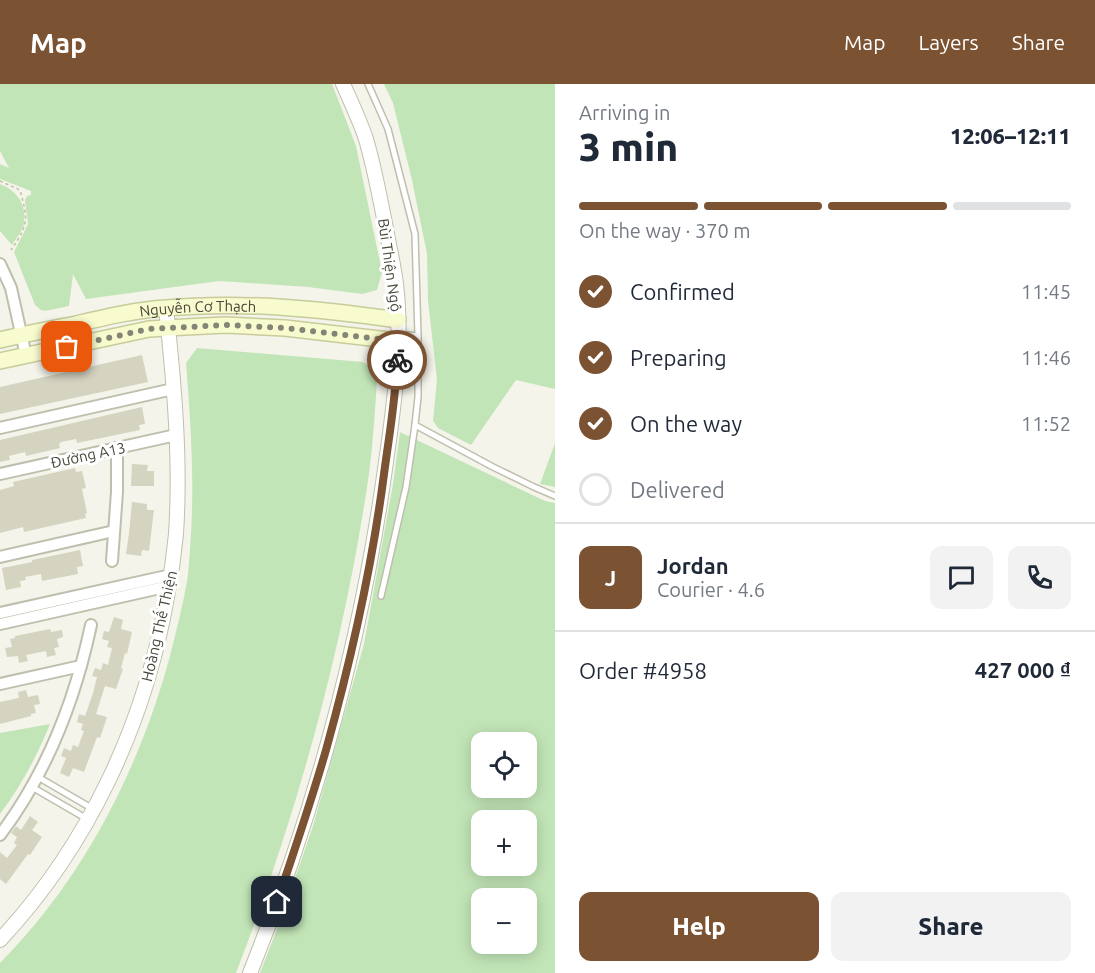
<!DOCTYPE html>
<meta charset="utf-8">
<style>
body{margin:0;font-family:Ubuntu,sans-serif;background:#f2f2f3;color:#1f2937;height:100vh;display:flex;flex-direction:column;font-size:22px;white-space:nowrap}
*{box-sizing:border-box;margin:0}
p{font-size:20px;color:#747a83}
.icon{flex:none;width:33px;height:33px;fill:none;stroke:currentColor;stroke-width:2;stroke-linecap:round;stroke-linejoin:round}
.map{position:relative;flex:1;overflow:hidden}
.details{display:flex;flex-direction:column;background:#fff;width:540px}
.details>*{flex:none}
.tools{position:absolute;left:471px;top:648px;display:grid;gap:12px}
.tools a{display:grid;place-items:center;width:66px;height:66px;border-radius:12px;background:#fff;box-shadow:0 3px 15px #0003;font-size:30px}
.pin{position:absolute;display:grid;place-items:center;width:51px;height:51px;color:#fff;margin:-26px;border-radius:12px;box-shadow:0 3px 9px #0006}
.courier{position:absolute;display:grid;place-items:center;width:60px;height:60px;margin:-30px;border:4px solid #7b5232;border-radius:50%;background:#fff;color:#222;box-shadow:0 2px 8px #0007}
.summary em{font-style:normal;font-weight:800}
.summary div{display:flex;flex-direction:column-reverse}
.summary{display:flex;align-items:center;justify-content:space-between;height:102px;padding:0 24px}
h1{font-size:39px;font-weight:800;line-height:45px}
.bar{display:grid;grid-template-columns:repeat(4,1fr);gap:9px 6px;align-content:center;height:72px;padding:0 24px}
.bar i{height:8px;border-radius:4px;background:#e0e1e3}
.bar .selected{background:#7b5232}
.bar p{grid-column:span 4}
.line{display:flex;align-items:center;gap:15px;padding:0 24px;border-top:2px solid #e0e1e3}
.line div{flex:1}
.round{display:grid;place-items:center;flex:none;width:63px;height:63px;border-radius:12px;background:#f2f2f3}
ol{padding:0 24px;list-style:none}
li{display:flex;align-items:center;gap:18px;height:66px}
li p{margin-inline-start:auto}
li .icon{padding:6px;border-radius:50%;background:#7b5232;color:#fff;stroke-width:4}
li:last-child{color:#747a83}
li i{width:33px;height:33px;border:3px solid #e0e1e3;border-radius:50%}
.action{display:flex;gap:12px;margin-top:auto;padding:12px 24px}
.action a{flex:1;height:69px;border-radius:12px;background:#7b5232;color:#fff;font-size:24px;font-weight:800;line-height:69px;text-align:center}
.action a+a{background:#f2f2f3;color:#1f2937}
header{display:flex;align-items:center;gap:36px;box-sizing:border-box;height:84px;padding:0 30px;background:#7b5232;color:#fff}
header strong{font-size:28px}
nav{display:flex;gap:33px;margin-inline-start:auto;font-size:21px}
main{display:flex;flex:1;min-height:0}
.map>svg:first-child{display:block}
.green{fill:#c2e5b7;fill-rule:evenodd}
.building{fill:#d5d4c1}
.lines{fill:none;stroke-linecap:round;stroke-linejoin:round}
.service-casing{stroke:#bfbfae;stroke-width:8}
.minor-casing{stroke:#bfbfae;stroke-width:14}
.tertiary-casing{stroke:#bfbfae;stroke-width:16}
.secondary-casing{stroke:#c8cb9a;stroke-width:18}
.path{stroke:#c0bfa0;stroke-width:1.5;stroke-dasharray:3 3;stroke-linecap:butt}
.service{stroke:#fff;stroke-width:5}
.minor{stroke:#fff;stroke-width:10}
.tertiary{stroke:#fff;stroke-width:14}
.secondary{stroke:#f8fbce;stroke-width:15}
.done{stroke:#848477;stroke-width:6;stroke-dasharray:0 10.8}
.route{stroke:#7b5232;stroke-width:8}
.labels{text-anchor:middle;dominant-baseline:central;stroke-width:6;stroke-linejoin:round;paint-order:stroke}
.street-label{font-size:15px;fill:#484739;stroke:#fff}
</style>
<header>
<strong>Map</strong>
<nav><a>Map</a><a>Layers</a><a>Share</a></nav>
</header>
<main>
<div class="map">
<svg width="555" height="889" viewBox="0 0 555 889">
<rect width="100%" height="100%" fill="#f4f4eb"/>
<g class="green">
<path d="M0,0H332L356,62L382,188L377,206L362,210L308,203L219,197L86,215L73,190L69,222L45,227L41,226L35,221L14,168L28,140L25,116L27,112L31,111V107L0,95V80L9,84L0,67Z"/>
<path d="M384,0H555V305L516,296L471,361L438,344L433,337L437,296L428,217L427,170L412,96L393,19Z"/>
<path d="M0,100C16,106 27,120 24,139C23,147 16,154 12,161L0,147Z"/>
<path d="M197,264L363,278L372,285L377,296C375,327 373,359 369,390C344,561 298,728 236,889H0V879C84,794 139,686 170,572C176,547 183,522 187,497C189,486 189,475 190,465C195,403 191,341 186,279Z"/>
<path d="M400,348L545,417L555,419V889H260L281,835L313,742L364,560L393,400ZM482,658H526V704H482ZM482,736H526V782H482ZM482,814H526V860H482Z"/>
<path d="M555,359V403L540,400Z"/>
<path d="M50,640C37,672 21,702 0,730V649Z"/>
</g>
<g class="building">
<path d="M142,271L148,298L0,330V303Z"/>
<path d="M142,323L145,340L139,341L140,346L77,359L76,355L61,358L59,360L60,364L26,372L25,368L9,372L10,376L0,378V356Z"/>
<path d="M132,380L148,381L147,387H154V402H131Z"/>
<path d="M75,384L76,388L82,387L86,404L82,405L87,429L85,430L86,434L24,448L23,443L0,449V406L14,402L13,398Z"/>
<path d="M132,418L147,420V426H154L149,467L142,466L141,472L126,470L129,449Z"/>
<path d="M80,466L83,482L77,483L78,490L42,497L41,490L25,493L26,496L20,497L21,503L6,506L2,484L32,478V476Z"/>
<path d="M114,533L123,536L121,545L132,548L127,570L125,569L121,584L123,585L116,605L105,602L96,630L107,633L100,654L97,653L84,688L73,684L69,693L60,689L66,674L61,672L64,664L71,667L73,661L78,663L84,647L81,646L83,640L77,638L79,630L85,632L93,609L97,593L92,592L95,584L101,586L103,579L108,581L112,564L107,563L109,557L102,555L104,547L109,548Z"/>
<path d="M50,545L51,548L62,546L63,553L57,555L59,563L54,564L56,571L47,573L46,567L26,571L28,577L19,579L18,572L7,573L5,564L12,563L10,555L15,554V552Z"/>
<path d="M26,606L28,613L38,611L40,620L34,621L36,629L31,630V632L0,640V618L19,614L18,608Z"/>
<path d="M30,732L38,738L32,746L42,753L30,771L28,770L6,800L0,795V768L7,774L17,761L14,759L17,753L11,749L16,742L21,746Z"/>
</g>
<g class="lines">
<g class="service-casing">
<g id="service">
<path d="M368,0L388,45L415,150L418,252"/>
<path d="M399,250L418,252V313L415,341L493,383L534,403L555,412"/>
<path d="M381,512L406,403L415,341"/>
<path d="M38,693L93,725"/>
<path d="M32,703L87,735"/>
</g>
</g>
<g class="minor-casing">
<g id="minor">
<path d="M0,180L11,204L26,272"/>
<path d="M0,344L173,305"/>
<path d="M0,390L176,351"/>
<path d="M0,473L114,447"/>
<path d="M112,477L117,408V364"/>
<path d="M0,529L171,491"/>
<path d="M0,540L169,502"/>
<path d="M0,600L81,582"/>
<path d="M0,751C47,689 75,616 91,541"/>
</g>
</g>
<g class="tertiary-casing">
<g id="tertiary">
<path d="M0,856C88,762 145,640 167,513C171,492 174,471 176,450C181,375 174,299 166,224"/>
<path d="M250,889C316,725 362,553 386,378C394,322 403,256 396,200C394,183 390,166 387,150C381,118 375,86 366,55C360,37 351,18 343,0"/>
</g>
</g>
<g class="secondary-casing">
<g id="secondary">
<path id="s1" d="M0,256C25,250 51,245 76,240C106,233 135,226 166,224C243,217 321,225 398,236"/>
<path d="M0,277L149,245L185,243L226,241L285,244L397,257"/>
</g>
</g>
<path class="path" d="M0,97L20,106C28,136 29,140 11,166"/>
<use href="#service" class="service"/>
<use href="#minor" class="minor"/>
<use href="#tertiary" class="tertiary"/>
<use href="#secondary" class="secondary"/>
</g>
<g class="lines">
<path class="done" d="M67,263L149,245L226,241L285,244L397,257V276"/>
<path class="route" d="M277,818C294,768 311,718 326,666C351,576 372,483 384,390C389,352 396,314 397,276"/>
</g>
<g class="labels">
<g class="street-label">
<text transform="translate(390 181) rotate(82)">Bùi Thiện Ngộ</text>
<text stroke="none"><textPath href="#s1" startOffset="201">Nguyễn Cơ Thạch</textPath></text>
<text transform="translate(88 371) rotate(-12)">Đường A13</text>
<text transform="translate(159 542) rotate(-77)">Hoàng Thế Thiện</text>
</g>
</g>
</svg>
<div class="tools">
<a><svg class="icon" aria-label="locate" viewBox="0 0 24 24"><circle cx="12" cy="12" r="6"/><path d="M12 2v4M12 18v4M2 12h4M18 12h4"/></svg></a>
<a>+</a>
<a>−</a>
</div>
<div class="pin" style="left:67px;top:263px;background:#ea580c"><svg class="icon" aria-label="bag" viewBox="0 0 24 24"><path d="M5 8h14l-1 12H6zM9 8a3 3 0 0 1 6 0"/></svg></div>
<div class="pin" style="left:277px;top:818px;background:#1f2937"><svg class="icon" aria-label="home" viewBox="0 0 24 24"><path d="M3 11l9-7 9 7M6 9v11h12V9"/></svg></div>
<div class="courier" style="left:397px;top:276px"><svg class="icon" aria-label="bike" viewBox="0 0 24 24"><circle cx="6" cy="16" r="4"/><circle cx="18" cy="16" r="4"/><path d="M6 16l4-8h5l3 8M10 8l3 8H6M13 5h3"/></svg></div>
</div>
<section class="details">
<div class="summary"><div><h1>3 min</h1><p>Arriving in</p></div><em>12:06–12:11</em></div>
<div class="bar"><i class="selected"></i><i class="selected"></i><i class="selected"></i><i></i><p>On the way · 370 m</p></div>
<ol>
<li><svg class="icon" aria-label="check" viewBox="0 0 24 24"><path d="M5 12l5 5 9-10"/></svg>Confirmed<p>11:45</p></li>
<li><svg class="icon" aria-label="check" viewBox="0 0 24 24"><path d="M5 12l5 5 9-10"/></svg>Preparing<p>11:46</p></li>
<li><svg class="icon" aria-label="check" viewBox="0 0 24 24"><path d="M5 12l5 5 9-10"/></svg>On the way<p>11:52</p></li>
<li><i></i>Delivered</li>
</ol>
<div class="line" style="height:108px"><b class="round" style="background:#7b5232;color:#fff">J</b><div><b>Jordan</b><p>Courier · 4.6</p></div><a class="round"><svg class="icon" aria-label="chat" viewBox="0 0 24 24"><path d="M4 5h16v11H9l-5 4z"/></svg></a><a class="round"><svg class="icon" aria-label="phone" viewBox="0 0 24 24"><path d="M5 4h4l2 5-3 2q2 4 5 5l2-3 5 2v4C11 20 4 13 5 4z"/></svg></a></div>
<div class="line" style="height:78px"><div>Order #4958</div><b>427 000 ₫</b></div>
<div class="action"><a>Help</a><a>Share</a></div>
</section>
</main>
